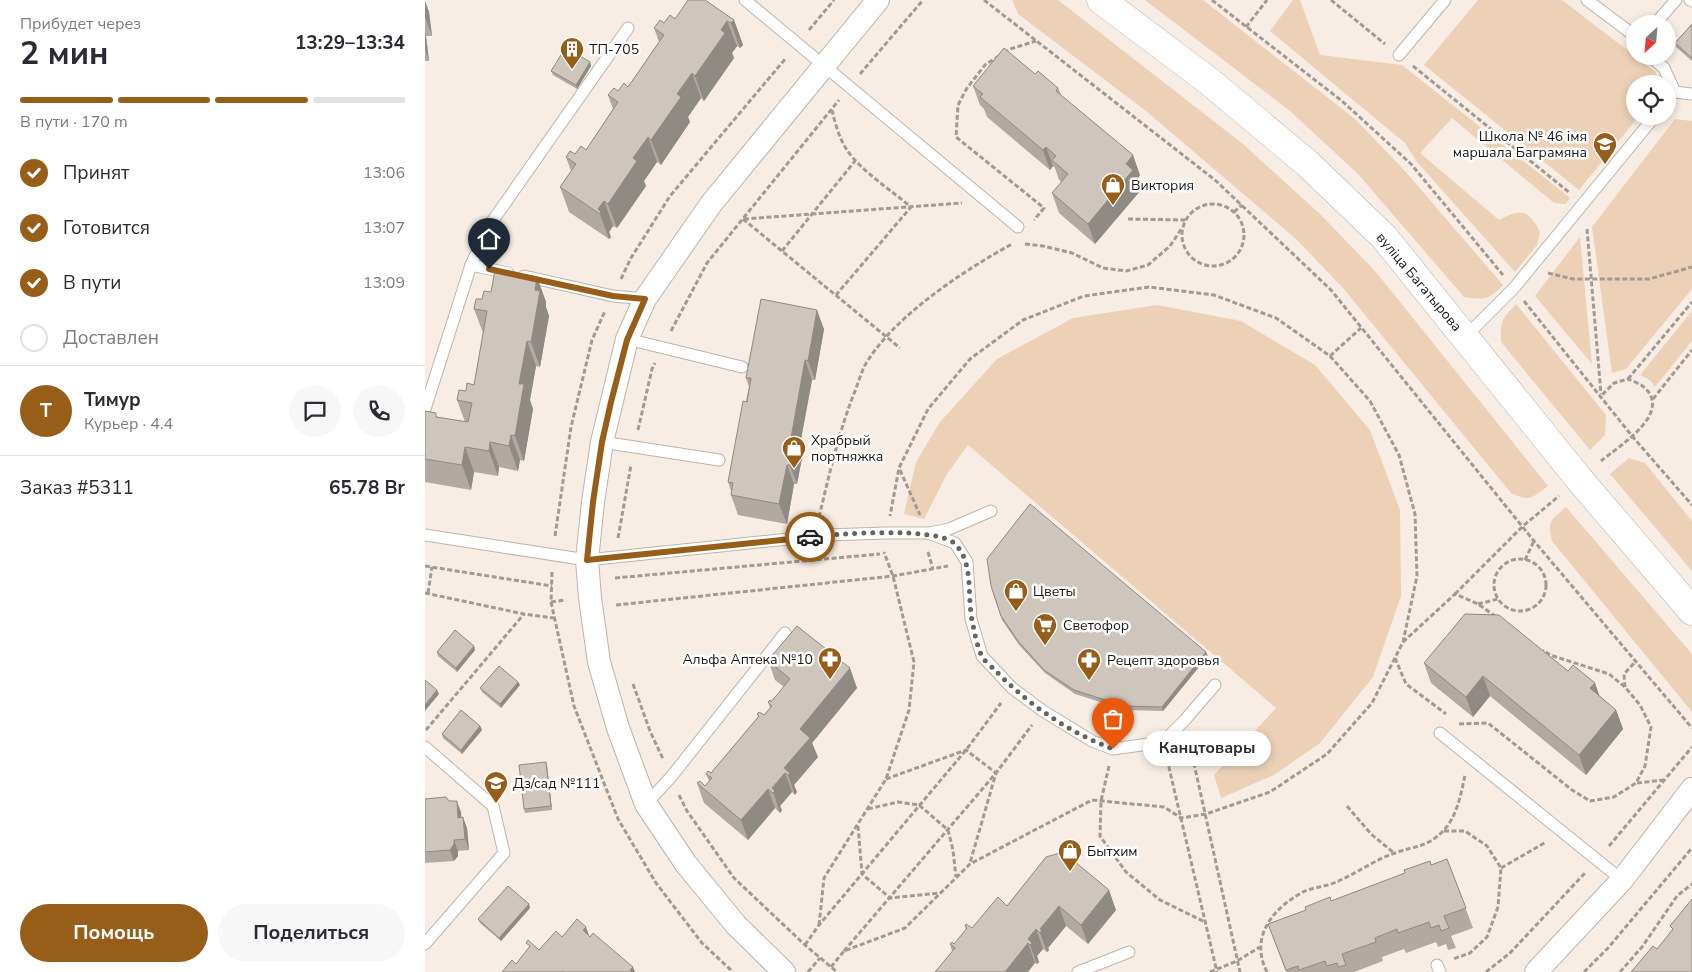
<!DOCTYPE html>
<html lang="ru">
<meta charset="utf-8">
<style>
body{margin:0;font-family:"Nunito Sans",sans-serif;background:#f7f7f7;color:#2b2b33;height:100vh;display:flex;flex-direction:column;font-size:19px;white-space:nowrap}
*{box-sizing:border-box;margin:0}
p{font-size:16px;color:#7c7c81}
.icon{flex:none;width:28px;height:28px;fill:none;stroke:currentColor;stroke-width:2;stroke-linecap:round;stroke-linejoin:round}
.map{position:relative;flex:1;overflow:hidden}
.drawer{display:flex;flex-direction:column;background:#fff;width:425px}
.drawer>*{flex:none}
.needle{width:32px;rotate:206deg}
.tools{position:absolute;left:1201px;top:15px;display:grid;gap:10px}
.tools a{display:grid;place-items:center;width:50px;height:50px;border-radius:50%;background:#fff;box-shadow:0 2px 8px #0003;font-size:25px}
.pin{position:absolute;display:grid;place-items:center;width:42px;height:42px;color:#fff;margin:-51px -21px;border-radius:50% 50% 50% 0;rotate:-45deg;box-shadow:0 0 5px #0007}
.pin .icon{rotate:45deg}
.courier{position:absolute;display:grid;place-items:center;width:50px;height:50px;margin:-25px;border:4px solid #965e18;border-radius:50%;background:#fff;color:#222;box-shadow:0 1px 6px #0007}
.bubble{position:absolute;height:35px;border-radius:18px;background:#fff;box-shadow:0 2px 8px #0003;font-size:16px;font-weight:700;line-height:35px;text-align:center}
.overview em{font-style:normal;font-weight:700}
.overview div{display:flex;flex-direction:column-reverse}
.overview{display:flex;align-items:center;justify-content:space-between;height:85px;padding:0 20px}
h1{font-size:32px;font-weight:700;line-height:38px}
.bar{display:grid;grid-template-columns:repeat(4,1fr);gap:8px 5px;align-content:center;height:60px;padding:0 20px}
.bar i{height:6px;border-radius:4px;background:#e1e1e2}
.bar .active{background:#965e18}
.bar p{grid-column:span 4}
.line{display:flex;align-items:center;gap:12px;padding:0 20px;border-top:1px solid #e1e1e2}
.line div{flex:1}
.round{display:grid;place-items:center;flex:none;width:52px;height:52px;border-radius:26px;background:#f7f7f7}
ol{padding:0 20px;list-style:none}
li{display:flex;align-items:center;gap:15px;height:55px}
li p{margin-inline-start:auto}
li .icon{padding:5px;border-radius:50%;background:#965e18;color:#fff;stroke-width:4}
li:last-child{color:#7c7c81}
li i{width:28px;height:28px;border:2px solid #e1e1e2;border-radius:50%}
.cta{display:flex;gap:10px;margin-top:auto;padding:10px 20px}
.cta a{flex:1;height:58px;border-radius:30px;background:#965e18;color:#fff;font-size:20px;font-weight:700;line-height:58px;text-align:center}
.cta a+a{background:#f7f7f7;color:#2b2b33}
main{display:flex;flex:1;min-height:0}
.map>svg:first-child{display:block}
.green{fill:#ecd1b6}
.lines{fill:none;stroke-linecap:round;stroke-linejoin:round}
.service-casing{stroke:#bdb4ab;stroke-width:13}
.minor-casing{stroke:#bdb4ab;stroke-width:24}
.tertiary-casing{stroke:#bdb4ab;stroke-width:29}
.path{stroke:#a29b94;stroke-width:3;stroke-dasharray:5 2.5;stroke-linecap:butt}
.service{stroke:#fff;stroke-width:11}
.minor{stroke:#fff;stroke-width:22}
.tertiary{stroke:#fff;stroke-width:28}
.wall{fill:#b1a9a2}
.shaded-wall{fill:#908a84}
.building{fill:#cec5bc;stroke:#908a84}
.done{stroke:#68635d;stroke-width:5;stroke-dasharray:0 9}
.route{stroke:#965e18;stroke-width:6}
.labels{text-anchor:middle;dominant-baseline:central;stroke-width:5;stroke-linejoin:round;paint-order:stroke}
.poi-label{font-size:14px;fill:#1b1815;stroke:#fff;text-anchor:start}
.street-label{font-size:14px;fill:#1b1815;stroke:#fff}
</style>
<main>
<section class="drawer">
<div class="overview"><div><h1>2 мин</h1><p>Прибудет через</p></div><em>13:29–13:34</em></div>
<div class="bar"><i class="active"></i><i class="active"></i><i class="active"></i><i></i><p>В пути · 170 m</p></div>
<ol>
<li><svg class="icon" aria-label="check" viewBox="0 0 24 24"><path d="M5 12l5 5 9-10"/></svg>Принят<p>13:06</p></li>
<li><svg class="icon" aria-label="check" viewBox="0 0 24 24"><path d="M5 12l5 5 9-10"/></svg>Готовится<p>13:07</p></li>
<li><svg class="icon" aria-label="check" viewBox="0 0 24 24"><path d="M5 12l5 5 9-10"/></svg>В пути<p>13:09</p></li>
<li><i></i>Доставлен</li>
</ol>
<div class="line" style="height:90px"><b class="round" style="background:#965e18;color:#fff">Т</b><div><b>Тимур</b><p>Курьер · 4.4</p></div><a class="round"><svg class="icon" aria-label="chat" viewBox="0 0 24 24"><path d="M4 5h16v11H9l-5 4z"/></svg></a><a class="round"><svg class="icon" aria-label="phone" viewBox="0 0 24 24"><path d="M5 4h4l2 5-3 2q2 4 5 5l2-3 5 2v4C11 20 4 13 5 4z"/></svg></a></div>
<div class="line" style="height:65px"><div>Заказ #5311</div><b>65.78 Br</b></div>
<div class="cta"><a>Помощь</a><a>Поделиться</a></div>
</section>
<div class="map">
<svg width="1267" height="972" viewBox="0 0 1267 972">
<rect width="100%" height="100%" fill="#f7ede4"/>
<g class="green">
<path d="M587,0H633L818,144L896,215L951,272L1123,486C1107,498 1105,502 1086,493L918,288L871,239L721,111L593,14Z"/>
<path d="M720,0H778L930,119L980,171L1078,285C1064,300 1059,300 1039,297L933,174L865,111Z"/>
<path d="M868,0H875L895,55L977,65L1145,198L1141,204L1129,203L1027,118L995,153L1074,220C1096,208 1103,209 1115,232L1112,245L1090,272L992,162L980,143L845,31Z"/>
<path d="M1053,0H1137L1231,72L1232,84H1210V116H1214L1154,190L999,65Z"/>
<path d="M1250,119L1267,121V289L1201,369L1187,373L1167,227Z"/>
<path d="M1155,237L1167,364L1110,296Z"/>
<path d="M1091,304L1181,415L1180,435L1165,450L1076,342C1075,321 1077,319 1091,304Z"/>
<path d="M732,305L816,321L890,365L945,430L975,510L976,596L948,677L895,743L849,775L796,798L789,775L851,708L543,445L522,474L499,519L479,514L491,462L515,422L572,359L648,318Z"/>
<path d="M1267,311V341L1230,387L1225,380L1215,375Z"/>
<path d="M1204,458L1220,463L1267,521V571L1185,474Z"/>
<path d="M1141,507L1267,654V712L1127,541C1122,521 1126,520 1141,507Z"/>
</g>
<g class="lines">
<g class="service-casing">
<g id="service">
<path d="M320,0L593,227"/>
<path d="M1162,0L1210,36"/>
<path d="M1265,0L1267,1"/>
<path d="M1230,24L1251,0"/>
<path d="M974,55L1020,0"/>
<path d="M1225,56L1239,68L1250,92L1267,94"/>
<path d="M46,265L64,226L203,28"/>
<path d="M99,276L188,296L220,299"/>
<path d="M1040,337L1089,288L1230,116"/>
<path d="M202,339L317,367"/>
<path d="M0,409L46,265L83,273"/>
<path d="M177,442L294,460"/>
<path d="M505,533L524,529L566,511"/>
<path d="M0,535L162,560L402,535L461,533H503L530,543L542,562L546,619L557,656L587,688L618,711L667,741L688,749L738,742L759,721L790,685"/>
<path d="M1015,733L1197,880"/>
<path d="M0,747L68,806L79,853L0,944"/>
<path d="M221,804L246,777L360,633"/>
<path d="M1012,965L1015,972"/>
<path d="M653,972L704,952"/>
</g>
</g>
<g class="minor-casing">
<g id="minor">
<path d="M359,972L311,925L261,864L221,804L193,728L174,662L165,598L162,560L168,502L177,442L202,339L220,299L286,204L453,0"/>
<path d="M1111,972L1197,880L1267,789"/>
</g>
</g>
<g class="tertiary-casing">
<path id="tertiary" d="M676,0L785,82L883,164L959,237L1154,479L1267,611"/>
</g>
<g class="path">
<path d="M559,0L790,180L906,290L1109,541L1267,728"/>
<path d="M787,0L917,101L986,164L1078,275"/>
<path d="M906,0L960,44"/>
<path d="M821,27L842,0"/>
<path d="M384,30L409,0"/>
<path d="M579,53L585,49L611,41"/>
<path d="M574,56L560,65L542,88L533,105L531,137L619,208L609,220"/>
<path d="M988,66L1145,193"/>
<path d="M435,74L498,0"/>
<path d="M407,110C410,123 414,138 422,150C435,170 467,191 486,207L411,295"/>
<circle cx="788" cy="235" r="31"/>
<path d="M809,212L817,205"/>
<path d="M318,219L475,348"/>
<path d="M319,219L537,203"/>
<path d="M703,219L760,220"/>
<path d="M1162,229L1176,394"/>
<path d="M600,244L618,246L647,253L678,268L701,271L723,265L745,246L757,228"/>
<path d="M357,251L430,161"/>
<path d="M1123,273L1148,279H1224L1267,267"/>
<path d="M196,279L206,258L245,196L361,58"/>
<path d="M1099,301L1207,436L1267,505"/>
<path d="M246,331L282,263L414,100"/>
<path d="M905,356L936,328"/>
<path d="M1203,379L1267,302"/>
<path d="M1228,399L1267,350"/>
<path d="M213,430L227,369L230,363"/>
<path d="M1176,461C1194,446 1247,414 1220,388C1216,384 1208,381 1203,379L1189,383L1176,396"/>
<path d="M475,470L495,515"/>
<path d="M394,517C404,476 413,435 428,396C432,387 435,376 439,367C466,318 538,271 587,244"/>
<path d="M130,536L146,427L167,340L180,311"/>
<path d="M193,538L206,465"/>
<path d="M503,552L508,569"/>
<circle cx="1095" cy="585" r="26"/>
<path d="M1100,560L1109,541"/>
<path d="M0,566L127,586"/>
<path d="M127,572L126,602L149,706L193,819L231,883L277,943L308,972"/>
<path d="M190,578L455,554"/>
<path d="M0,593L99,614L129,618"/>
<path d="M3,593L7,567"/>
<path d="M1030,594L1098,526L1134,496"/>
<path d="M126,602L141,600"/>
<path d="M1053,604L1073,599"/>
<path d="M191,605L468,576L523,566"/>
<path d="M978,642L1030,594L1053,604L1070,616"/>
<path d="M970,658L981,684L1021,714"/>
<path d="M208,684L225,731L238,759"/>
<path d="M1200,687L1199,674L1211,661"/>
<path d="M1034,724L1063,723L1147,790L1165,801L1189,797L1211,783L1220,766L1226,727L1215,705L1200,687L1184,674L1125,655L1118,650"/>
<path d="M1,730L99,614"/>
<path d="M764,741L815,972"/>
<path d="M742,759L792,972"/>
<path d="M684,766L676,801L675,836L701,872L735,900L780,922"/>
<path d="M461,779L541,750L571,773L545,863"/>
<path d="M1212,783L1239,780"/>
<path d="M254,795L262,811L309,878L380,945L412,972"/>
<path d="M922,806L946,834L969,853"/>
<path d="M443,809L473,802L494,805L523,830L528,850L531,877"/>
<path d="M433,826L437,874L465,898L515,893"/>
<path d="M1019,831H1040L1062,846L1076,868L1073,907L1062,937L1045,953L1028,959"/>
<path d="M1184,846L1267,747"/>
<path d="M1076,868L1121,842"/>
<path d="M394,925L399,878L461,779L484,710L489,662L468,576L459,552"/>
<path d="M380,945L394,925L541,750L576,703"/>
<path d="M419,951L571,773L607,725"/>
<path d="M406,967L419,951L480,928L545,864L667,800L739,807L756,818L781,814L845,792L902,754L947,703L978,642L992,576L990,514L974,455L945,401L905,356L851,318L789,295L724,287L659,296L598,320L545,359L503,409L474,468L465,516"/>
<path d="M383,972L395,958"/>
<path d="M785,972L812,961L835,947"/>
<path d="M842,972C824,937 848,908 878,892C888,887 901,887 911,882C931,874 949,860 970,853C989,846 1003,847 1018,831C1032,817 1036,794 1040,775"/>
<path d="M1061,972L1085,953L1160,873"/>
<path d="M1159,972L1183,948L1267,848"/>
<path d="M1195,972L1217,947L1252,896L1267,884"/>
</g>
<use href="#service" class="service"/>
<use href="#minor" class="minor"/>
<use href="#tertiary" class="tertiary"/>
</g>
<g class="wall">
<path d="M0,1L4,12L7,36H1L4,61H0Z"/>
<path d="M250,19L309,20L318,45L315,48L312,46L307,53L309,58L279,101L276,98L263,117L265,122L236,165L232,162L219,181L221,186L192,228L188,226L184,232L186,237L184,239L144,212L135,187L146,171L141,157L161,150L188,109L183,95L203,87L234,42L229,28L239,23Z"/>
<path d="M1267,24V61L1251,47L1250,43Z"/>
<path d="M165,62L166,66L152,89L128,75L126,71Z"/>
<path d="M610,74L633,88L636,95L715,175L712,179L716,190L670,244L634,213L627,193L637,182L634,180L630,168L628,166L625,170L562,117L559,109L555,105L548,86Z"/>
<path d="M112,277L121,302V307L124,316L115,367L111,366L105,400L108,409L99,461L95,460L93,471L74,467L73,476L49,472L46,490L0,482V411L13,417L40,422L32,400L41,391L49,385L58,333L49,309L57,299Z"/>
<path d="M399,329L390,380H387L374,450L377,458L372,484H369L362,524L313,515L306,495V491L303,482L324,387L321,378Z"/>
<path d="M566,586L783,656L738,711L700,710L650,694L620,673L594,645L577,620Z"/>
<path d="M49,646L50,650L32,672L13,656L12,652Z"/>
<path d="M343,660L432,688L387,743L393,757L369,785L372,792L370,795L367,792L355,806L357,810L355,813L350,808L323,840L279,803L272,783L280,786L284,781L281,774L286,773L333,717L332,714L339,715L345,708L343,702H346L359,687L350,680Z"/>
<path d="M999,663L1174,696L1191,710L1198,729L1161,775L1065,696L1048,717L1006,683Z"/>
<path d="M93,682L95,685L76,708L57,692L55,688Z"/>
<path d="M55,726L57,730L37,754L18,738L17,734Z"/>
<path d="M122,766L127,810L100,813L99,809Z"/>
<path d="M0,799L24,801L36,812V817L42,828L44,850L33,851V856L29,861L0,863Z"/>
<path d="M621,857L691,910L663,944L641,926L623,948L624,950L622,952L618,949L612,956L614,962L612,964L610,963L527,951L525,944H529L541,930L540,926L547,928L582,906Z"/>
<path d="M1022,859L1048,928L1026,936L1031,948L1023,950L1021,944L1013,947L1011,942L981,953L979,949L957,957L958,961L929,972H861L843,924Z"/>
<path d="M104,904L105,908L76,941L55,923L53,919Z"/>
</g>
<g class="shaded-wall">
<path d="M0,1L4,12L7,36L0,17Z"/>
<path d="M309,20L318,45L315,48L306,23Z"/>
<path d="M302,21L312,46L307,53L309,58L279,101L270,76L296,30Z"/>
<path d="M0,33L1,36L4,61L0,50Z"/>
<path d="M165,62L166,66L152,89L151,85Z"/>
<path d="M267,73L276,98L263,117L265,122L236,165L226,140L252,94Z"/>
<path d="M223,137L232,162L219,181L221,186L192,228L183,204L208,158Z"/>
<path d="M621,147L628,166L625,170L618,150Z"/>
<path d="M708,155L715,175L712,179L716,190L670,244L663,224L701,164Z"/>
<path d="M179,201L188,226L184,232L186,237L184,239L173,209Z"/>
<path d="M112,277L121,302V307L124,316L115,367L106,342L110,290Z"/>
<path d="M392,310L399,329L390,380L383,361Z"/>
<path d="M102,341L111,366L105,400L108,409L99,461L90,436L94,384Z"/>
<path d="M380,360L387,380L374,450L377,458L372,484L365,465L366,438Z"/>
<path d="M86,435L95,460L93,471L84,446Z"/>
<path d="M65,442L74,467L73,476L64,451Z"/>
<path d="M40,447L49,472L46,490L37,465Z"/>
<path d="M362,465L369,484L362,524L354,504Z"/>
<path d="M49,646L50,650L32,672L31,668Z"/>
<path d="M781,652L783,656L738,711L737,707Z"/>
<path d="M425,668L432,688L387,743L393,757L369,785L372,792L370,795L363,775L359,768L375,729Z"/>
<path d="M1058,676L1065,696L1048,717L1041,697Z"/>
<path d="M93,682L95,685L76,708L75,704Z"/>
<path d="M1170,683L1177,703L1165,688Z"/>
<path d="M12,690L14,694L0,711V705Z"/>
<path d="M1191,710L1198,729L1161,775L1154,755Z"/>
<path d="M55,726L57,730L37,754L36,750Z"/>
<path d="M121,762L122,766L127,810L126,806Z"/>
<path d="M360,773L367,792L355,806L357,810L355,813L347,788Z"/>
<path d="M343,789L350,808L323,840L316,820Z"/>
<path d="M32,801L36,812L37,829L33,818Z"/>
<path d="M38,817L42,828L44,850L40,839Z"/>
<path d="M29,840L33,851V856L29,861L25,850Z"/>
<path d="M684,890L691,910L663,944L656,925Z"/>
<path d="M104,904L105,908L76,941L74,938Z"/>
<path d="M634,906L641,926L623,948L624,950L622,952L615,933V929Z"/>
<path d="M161,927L170,952L158,930Z"/>
<path d="M611,929L618,949L612,956L614,962L612,964L603,939Z"/>
<path d="M603,943L610,963L603,972H580Z"/>
<path d="M208,967L210,972H206L205,970Z"/>
</g>
<g class="building">
<path d="M263,0H280L309,20L306,23L302,21L296,30L300,33L270,76L267,73L252,94L256,97L226,140L223,137L208,158L212,161L183,204L179,201L173,209L176,212L175,214L135,187L151,164L141,157L145,151L150,154L156,146L161,150L193,102L183,95L189,88L193,91L199,83L203,87L239,35L229,28L235,20L239,23L245,15L250,19Z"/>
<path d="M1267,24V58L1250,43Z"/>
<path d="M141,47L165,62L151,85L126,71Z"/>
<path d="M579,48L610,74L613,71L633,88L631,91L708,155L701,164L708,170L663,224L627,193L643,174L627,160L631,156L621,147L618,150L555,97L558,94L548,86Z"/>
<path d="M70,270L112,277L110,290L115,291L106,342L102,341L94,384H99L90,436L86,435L84,446L65,442L64,451L40,447L37,465L0,459V411L11,413V417L43,422L47,403L32,400L34,390L41,391L42,383L49,385L62,311L49,309L51,299H57L59,291L66,292Z"/>
<path d="M336,299L392,310L383,361L380,360L366,438H370L365,465H362L354,504L306,495L308,483L303,482L318,401L322,402L326,378H321Z"/>
<path d="M605,504L781,652L737,707L699,706L649,690L619,670L593,641L576,616L566,586L562,559Z"/>
<path d="M1040,614L1074,615L1143,671L1148,665L1170,683L1165,688L1191,710L1154,755L1058,676L1041,697L999,663Z"/>
<path d="M372,626L425,668L375,729L385,738L359,768L365,773L363,775L360,773L347,788L350,791L348,793L343,789L316,820L272,783L275,781L280,786L287,778L281,774L283,771L286,773L334,716L332,714L334,712L339,715L347,706L343,702L345,700L346,702L365,679L343,660Z"/>
<path d="M30,630L49,646L31,668L12,652Z"/>
<path d="M74,666L93,682L75,704L55,688Z"/>
<path d="M0,680L12,690L0,705Z"/>
<path d="M36,710L55,726L36,750L17,734Z"/>
<path d="M121,762L126,806L99,809L94,765Z"/>
<path d="M21,797L24,801H32L33,818L38,817L40,839L29,840V844L25,850L0,852V799Z"/>
<path d="M638,852L684,890L656,925L634,906L615,929L617,930L615,933L611,929L603,939L607,943L605,945L603,943L580,972H510L530,948L525,944L527,942L529,944L542,928L540,926L541,924L547,928L573,897L582,906L621,857Z"/>
<path d="M1022,859L1041,908L1019,916L1024,928L1016,931L1014,925L1006,928L1004,922L973,933L972,929L950,938L951,942L917,954L921,965L913,967L912,963L902,966L900,961L874,970L873,966L861,970L843,924L881,910L880,907L905,897L906,901L980,873L979,870L1005,861L1006,865Z"/>
<path d="M83,886L104,904L74,938L53,919Z"/>
<path d="M1267,899V972H1206L1228,946L1232,949L1248,929L1245,926Z"/>
<path d="M152,919L161,927L158,930L165,937L168,933L208,967L205,970L207,972H138L137,971V972H77L87,960L91,964L105,946L101,943L103,940L114,950L131,931L137,937Z"/>
</g>
<g class="lines">
<path class="done" d="M385,537C412,534 512,526 530,544C549,562 542,596 547,620C549,629 552,648 557,656C559,661 566,666 570,670C602,704 645,733 688,749"/>
<path class="route" d="M64,269L188,296L220,299L202,340L186,402L177,442L168,502L162,560L385,537"/>
</g>
<defs>
<g id="building-pin" transform="scale(1.25)"><path d="M0 17L-7.5 6A9.5 9.5 0 1 1 7.5 6Z" fill="#965e18" stroke="#fff"/><path d="M-4-6H4V6H1V3H-1V6H-4ZM-2.5-4.3h1.7v1.8h-1.7ZM.8-4.3h1.7v1.8H.8ZM-2.5-1h1.7V.8h-1.7ZM.8-1h1.7V.8H.8Z" fill="#fff"/></g>
<g id="school-pin" transform="scale(1.25)"><path d="M0 17L-7.5 6A9.5 9.5 0 1 1 7.5 6Z" fill="#965e18" stroke="#fff"/><path d="M0-5L7-2L0 1L-7-2ZM-4 1L0 2.5L4 1V4Q0 6-4 4Z" fill="#fff"/></g>
<g id="shop-pin" transform="scale(1.25)"><path d="M0 17L-7.5 6A9.5 9.5 0 1 1 7.5 6Z" fill="#965e18" stroke="#fff"/><path d="M-5-2.5h2.3a2.7 3.5 0 0 1 5.4 0H5L5.5 6h-11ZM-1.5-2.5h3a1.5 2.3 0 0 0-3 0Z" fill="#fff"/></g>
<g id="supermarket-pin" transform="scale(1.25)"><path d="M0 17L-7.5 6A9.5 9.5 0 1 1 7.5 6Z" fill="#965e18" stroke="#fff"/><path d="M-6-5.5h2.5l.6 2H6L4.5 2H-2.5L-4.4-4H-6ZM-1.5 3.2a1.3 1.3 0 1 0 .1 0ZM3 3.2a1.3 1.3 0 1 0 .1 0Z" fill="#fff"/></g>
<g id="pharmacy-pin" transform="scale(1.25)"><path d="M0 17L-7.5 6A9.5 9.5 0 1 1 7.5 6Z" fill="#965e18" stroke="#fff"/><path d="M-2-6h4v4h4v4h-4v4h-4v-4h-4v-4h4Z" fill="#fff"/></g>
</defs>
<g fill-rule="evenodd">
<use href="#building-pin" x="147" y="49"/>
<use href="#school-pin" x="1180" y="144"/>
<use href="#shop-pin" x="688" y="185"/>
<use href="#shop-pin" x="369" y="448"/>
<use href="#shop-pin" x="591" y="591"/>
<use href="#supermarket-pin" x="620" y="625"/>
<use href="#pharmacy-pin" x="405" y="659"/>
<use href="#pharmacy-pin" x="664" y="660"/>
<use href="#school-pin" x="71" y="783"/>
<use href="#shop-pin" x="645" y="851"/>
</g>
<g class="labels">
<g class="poi-label">
<text x="164" y="49">ТП-705</text>
<text x="1162" y="136" text-anchor="end">Школа № 46 імя<tspan x="1162" dy="16">маршала Баграмяна</tspan></text>
<text x="706" y="185">Виктория</text>
<text x="386" y="440">Храбрый<tspan x="386" dy="16">портняжка</tspan></text>
<text x="608" y="591">Цветы</text>
<text x="638" y="625">Светофор</text>
<text x="388" y="659" text-anchor="end">Альфа Аптека №10</text>
<text x="682" y="660">Рецепт здоровья</text>
<text x="88" y="783">Дз/сад №111</text>
<text x="662" y="851">Бытхим</text>
</g>
<g class="street-label">
<text transform="translate(994 282) rotate(50)">вуліца Багатырова</text>
</g>
</g>
</svg>
<div class="tools">
<a><svg class="needle" viewBox="-14 -14 28 28"><path d="M0-13l5 13h-10z" fill="#e53935"/><path d="M0 13l5-13h-10z" fill="#7c7c81"/></svg></a>
<a><svg class="icon" aria-label="locate" viewBox="0 0 24 24"><circle cx="12" cy="12" r="6"/><path d="M12 2v4M12 18v4M2 12h4M18 12h4"/></svg></a>
</div>
<div class="pin" style="left:688px;top:749px;background:#ea580c"><svg class="icon" aria-label="bag" viewBox="0 0 24 24"><path d="M5 8h14l-1 12H6zM9 8a3 3 0 0 1 6 0"/></svg></div>
<div class="pin" style="left:64px;top:269px;background:#1f2937"><svg class="icon" aria-label="home" viewBox="0 0 24 24"><path d="M3 11l9-7 9 7M6 9v11h12V9"/></svg></div>
<div class="courier" style="left:385px;top:537px"><svg class="icon" aria-label="car" viewBox="0 0 24 24"><path d="M5 17H2v-5l4-1 3-4h7l3 4 3 1v5h-3M9 17h6M6 11h13"/><circle cx="7" cy="17" r="2"/><circle cx="17" cy="17" r="2"/></svg></div>
<div class="bubble" style="left:718px;top:731px;width:128px">Канцтовары</div>
</div>
</main>
